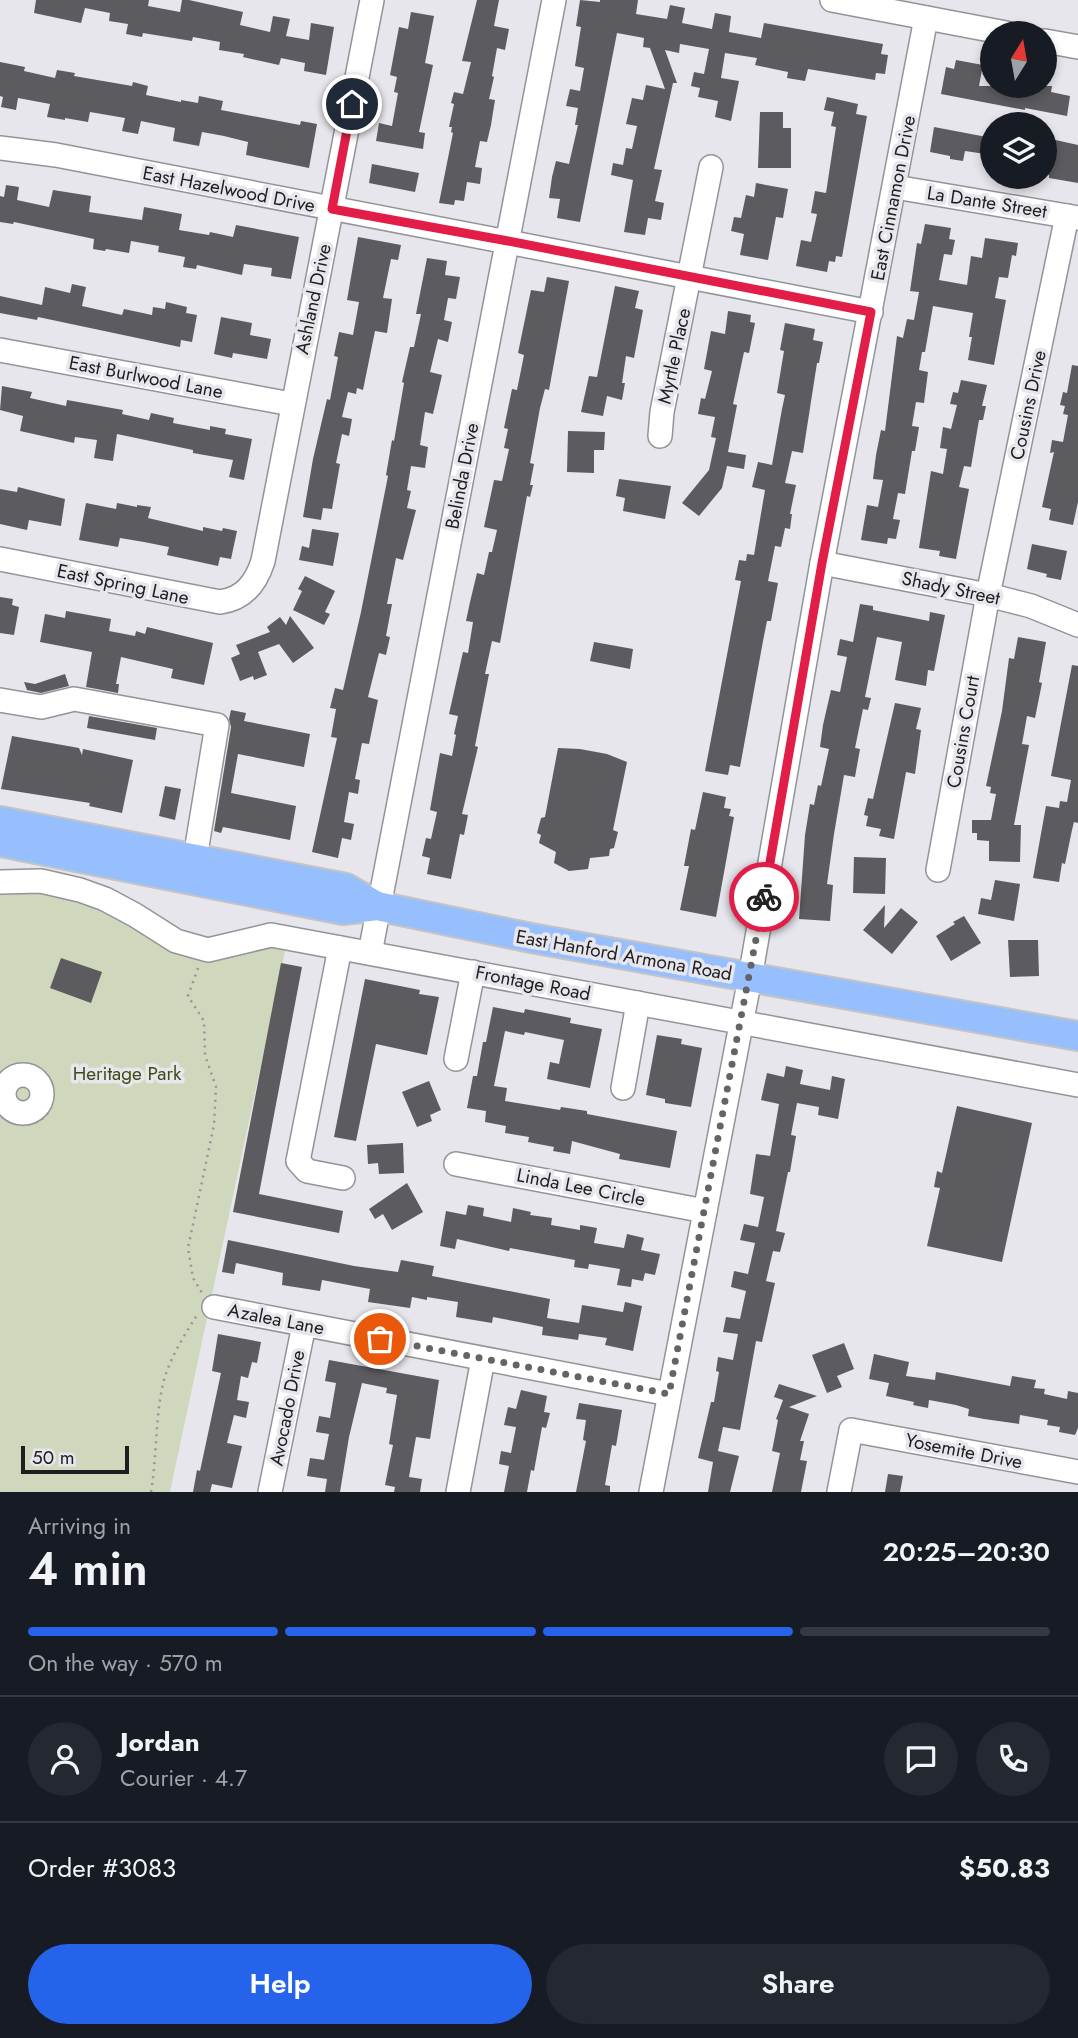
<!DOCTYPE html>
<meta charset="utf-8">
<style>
body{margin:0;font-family:Jost,sans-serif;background:#242831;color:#f1f3f6;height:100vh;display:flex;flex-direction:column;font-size:26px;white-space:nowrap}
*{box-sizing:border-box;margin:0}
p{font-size:23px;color:#9ea1a6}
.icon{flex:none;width:38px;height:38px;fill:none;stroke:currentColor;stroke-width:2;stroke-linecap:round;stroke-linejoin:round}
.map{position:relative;height:1492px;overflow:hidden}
.details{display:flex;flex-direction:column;background:#171b24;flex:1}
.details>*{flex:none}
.needle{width:46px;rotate:11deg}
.tools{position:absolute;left:980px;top:21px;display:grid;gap:14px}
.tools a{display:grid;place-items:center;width:77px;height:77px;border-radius:50%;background:#171b24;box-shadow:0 4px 10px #0003;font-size:35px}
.scale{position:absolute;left:21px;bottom:18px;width:108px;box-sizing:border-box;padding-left:7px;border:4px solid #1e1e20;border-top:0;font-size:19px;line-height:24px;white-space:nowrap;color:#1e1e20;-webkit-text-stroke:5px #e6e6ec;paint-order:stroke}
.pin{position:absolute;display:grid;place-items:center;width:60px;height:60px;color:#fff;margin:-30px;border:4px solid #fff;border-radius:50%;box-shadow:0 2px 7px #0007}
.courier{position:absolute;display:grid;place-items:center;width:70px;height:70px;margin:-35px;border:5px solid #e11d48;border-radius:50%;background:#fff;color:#222;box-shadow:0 2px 9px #0007}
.overview em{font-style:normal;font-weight:600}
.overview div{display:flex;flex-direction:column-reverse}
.overview{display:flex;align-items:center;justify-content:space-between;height:119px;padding:0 28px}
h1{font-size:46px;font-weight:600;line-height:52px}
.bar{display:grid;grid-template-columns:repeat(4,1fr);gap:10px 7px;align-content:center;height:84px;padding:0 28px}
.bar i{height:9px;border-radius:5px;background:#363941}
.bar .current{background:#2563eb}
.bar p{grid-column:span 4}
.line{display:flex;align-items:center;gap:18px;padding:0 28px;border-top:2px solid #363941}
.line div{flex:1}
.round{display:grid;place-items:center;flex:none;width:74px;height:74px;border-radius:37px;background:#242831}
.action{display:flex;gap:14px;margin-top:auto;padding:14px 28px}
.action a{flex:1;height:80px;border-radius:42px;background:#2563eb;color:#fff;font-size:28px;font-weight:600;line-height:80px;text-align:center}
.action a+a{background:#242831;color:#f1f3f6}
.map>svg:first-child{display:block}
.green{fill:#cfd8bd}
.building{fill:#5c5b60}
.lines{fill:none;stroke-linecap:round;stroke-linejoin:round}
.minor-casing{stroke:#939499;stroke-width:26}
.major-casing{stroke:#c4c4c5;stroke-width:32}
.path{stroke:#959599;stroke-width:2.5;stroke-dasharray:2 5;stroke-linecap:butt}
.minor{stroke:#fff;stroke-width:23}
.major{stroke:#97bffd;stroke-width:28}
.done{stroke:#646467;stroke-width:7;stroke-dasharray:0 12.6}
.route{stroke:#e11d48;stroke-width:9}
.labels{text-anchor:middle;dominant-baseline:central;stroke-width:7;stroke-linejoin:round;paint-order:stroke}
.street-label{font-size:19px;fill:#1e1e20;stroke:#e6e6ec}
.park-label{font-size:19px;fill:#3d4c12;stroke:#e6e6ec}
</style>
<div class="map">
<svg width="1078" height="1492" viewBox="0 0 1078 1492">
<rect width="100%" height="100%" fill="#e6e6ec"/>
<path class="green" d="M0,890H55L104,906L179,954L202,958L269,944L286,947L170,1492H0Z"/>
<g class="building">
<path d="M36,0H149L148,6L180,12L182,0H189L243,12L240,25L270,32L273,16L290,19L286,36L309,40L311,23L334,27L326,75L304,71L305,63L281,58L279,65L243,57L244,54L219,50L220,42L193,37L192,41L143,33L142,37L126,34L128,24L109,21L110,13L85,8L81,23L34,13Z"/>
<path d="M477,0H499L494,26L509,29L505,50L497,48L492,76L494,77L489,99L495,100L491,125L487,142L480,141L475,167L482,168L480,184L467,182L464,201L455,200L454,205L439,203L453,133L451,132L452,127H449L454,104L451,103L454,92L463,94L471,62L462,61Z"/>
<path d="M580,0L600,2V0H638L636,14L667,19L670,5L685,8L682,23L712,29L715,13L731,16L729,32L761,38L764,23L883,44L881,54L888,55L885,74L876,73L875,80L808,69L805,81L787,78L788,72L755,65L757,58L725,53L721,78L739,81L731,121L715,117L718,101L698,97L700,88L691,86L694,72L704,74L709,49L680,44L679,53L665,50L677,83H673L654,169L662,170L655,201L664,203L661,220L648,218L645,235L624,232L633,180L611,175L613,163L623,165L626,148L632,149L637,126L626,124L632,98L643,100L646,85L665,89L650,48L643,47L644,38L617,33L580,222L557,218L560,199L549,198L552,177L556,161L569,164L578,125H575L578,108L566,106L570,89L580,91L584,68L575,66L581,27L576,26Z"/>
<path d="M411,12L434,16L425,63L433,65L419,132L425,133L423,149L376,141L379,123L392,126L398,93L394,92L397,77L390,75L399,27L408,29Z"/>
<path d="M956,60L983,65L979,86H1052L1051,92L1070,96L1067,116L1025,108V110L941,94L946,67L954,69Z"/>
<path d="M0,62L25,67L24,71L55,78L57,70L75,73L74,76L132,86L133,82L148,86L146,95L181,102V100L198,103L199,96L223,101L221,110L300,125L301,121L317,124L309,168L246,155L248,142L224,136L202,132L199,146L173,141L175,128L141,121L138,134L122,131L125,118L90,112L88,122L65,118V120L47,117L50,104L18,98L16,110L1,107L3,97L0,96Z"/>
<path d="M827,97L858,104L856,114L867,116L842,257L836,256L835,262L829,261L827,272L796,266L801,240L811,242L817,214L811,213L815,191L826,193L836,127L831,126L834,112L824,110Z"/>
<path d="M760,112H783V128H791V168H758Z"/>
<path d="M934,127L992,138V155L965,151L963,161L950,159V156L930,152Z"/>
<path d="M1051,139L1078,145V183L1049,178V175L1045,174V148L1049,149Z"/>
<path d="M372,164L419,173L415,192L369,183Z"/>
<path d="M756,183L788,189L783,218L776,217L768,260L740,255L744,234L731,231L734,217L741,218L746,195L754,197Z"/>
<path d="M6,185L19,187L17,200L49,207L53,190L91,196L89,212L142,220L144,207L182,214L179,230L209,235L210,232L233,237L236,225L299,237L291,279L271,276L272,268L244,264L242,275L197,265L196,269L183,267L185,257L158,252L159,246L131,241L129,253L106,249L105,251L93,249L94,239L14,222L13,224L0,222V196L4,197Z"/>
<path d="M925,224L951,228L949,239L955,240L952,255L944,254L939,280L967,285L971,256L982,258L985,238L1018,243L1016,256L1012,255L1008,278L999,277L995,298L1006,300L994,365L968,360L972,337H969L973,313L933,306L925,352H922L919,370L928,372L924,403L916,402L912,426L919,427L915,451H912L905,494L898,493L893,519L900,520L896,539L888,538L887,544L861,540L867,505L878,507L883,480L873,479L876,455L881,430L885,431L897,336L903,338L907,319L914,320L919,292L910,291L917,243L921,244Z"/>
<path d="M358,237L401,245L398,260L391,259L383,298L392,299L387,333L375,331L363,390L357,388L356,394L348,392L342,417L352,419L349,436L342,434L336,463L340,464L332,509L323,508L321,520L303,517L313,459L327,399L330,400L338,357L334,356L339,332L353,335L359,302L347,300Z"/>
<path d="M427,258L447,261L445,275L460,277L456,299L448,298L444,320L452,322L448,342L438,339L430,372L442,375L433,414L425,412L420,445L428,447L425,468L411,466L407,490L411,491L407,508L416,510L403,560L396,558L387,604H392L386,636L390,637L386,655L379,653L368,697L378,700L369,744L362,743L355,779L360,780L358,794L349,792L344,822L354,824L351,840L342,838L338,858L312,852L337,738L331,737L336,709L330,708L335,688L343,690L361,612L388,476L386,475L392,440L394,441L404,383L402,382L410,347H414L421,314H416Z"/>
<path d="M547,277L569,281L549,390L545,389L540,408L530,463L534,464L530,485H533L530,497L527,496L500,643L492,641L485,674H489L475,746L478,747L462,814L468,815L464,835L460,834L451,879L427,874L430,858L422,856L426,838L431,839L437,812L430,810L440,753L452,756L456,735L454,734L458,716L449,714L463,652L468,653L473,622L466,621L470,602L477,573L484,575L489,552H492L497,530L484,527L494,480L502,481L509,449L504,448L508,429L504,428L512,389L517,390L524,355L518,353L531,290L544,292Z"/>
<path d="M72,284L86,287L82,306L122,315L124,309L152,315L153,307L165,309L166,302L187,307L186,313L197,315L192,342L181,340L180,347L38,317L37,320L0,313V296L42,305L45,287L70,293Z"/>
<path d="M615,286L639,291L635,308L643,310L634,358L626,356L622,383H625L622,400L607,396L603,416L581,412L589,376L597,377Z"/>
<path d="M728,311L751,315L750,322L755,323L749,353L744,352L733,404L737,405L728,452L746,455L744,469L727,466L722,488L699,516L682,503L709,470L716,438L711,437L715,417L698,414L701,398L705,399L712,371L704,369L711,331L725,334Z"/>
<path d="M221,317L252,323L250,335L271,339L267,359L233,353L232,358L214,354Z"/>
<path d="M785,323L815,329L813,340L823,342L819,363H817L803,453L792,451L785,483L796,485L790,514H792L790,529L785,528L781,547L775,546L768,581L778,583L771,621H767L763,641L740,767L730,765L728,775L705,771L741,581L735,580L739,560L746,561L747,554L754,555L765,490L752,487L758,462L772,465L782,409L785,395L777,393L784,351L780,350Z"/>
<path d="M1072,365L1078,366V502L1073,525L1049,520L1051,509L1042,507L1054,452L1050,453L1052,440L1063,442L1068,415L1063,414L1065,406L1060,405L1063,392L1067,393Z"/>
<path d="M961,380L987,385L982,406H986L983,420H979L971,467L964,466L959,487L969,489L956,559L939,556L940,551L919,548L931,471L943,474L947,449L940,448L943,427L951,429L957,405L950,404L953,392L958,393Z"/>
<path d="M2,386L32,392L30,398L66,406L67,400L123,410L122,414L149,420L151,413L174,418L173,423L210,430V426L226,429L225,434L252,439L244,480L229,477L233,460L193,453V450L117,434L113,461L94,458L97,440L75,437L74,443L20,431L23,416L0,410Z"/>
<path d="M568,431L605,432L604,450H594V473L567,472Z"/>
<path d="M619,479L671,486L665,519L623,511L625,498L616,496Z"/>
<path d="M18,487L65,499L61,526L29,520L27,530L0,524V489L17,492Z"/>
<path d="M86,503L116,509L117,503L137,507V505L151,507L148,518L203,531V527L222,531L223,528L237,531L231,559L220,557L218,566L167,555L169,547L144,542L120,538L118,547L79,540Z"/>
<path d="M312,529L339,533L333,566L299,560L302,546L309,548Z"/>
<path d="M1032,544L1067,551L1061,580L1046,577L1047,574L1027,569Z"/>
<path d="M305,576L335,591L325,612L330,614L324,625L293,610L302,591L298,589Z"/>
<path d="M0,597L13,599L12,605L19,607L14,635L0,633Z"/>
<path d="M860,604L873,606V610L929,621L930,612L945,615L934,671L928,670L926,686L895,680L902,642L877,637L865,697L871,698L868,710L863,709L855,748L860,749L855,777L844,775L834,834L827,884L833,885L830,921L799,919L805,835L810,804L814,805L818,785L821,786L829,749L820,747L823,725L831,690L840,692L847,657L837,655L840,639L853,642Z"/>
<path d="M66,611L111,619L109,631L135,636L136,631L145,634L147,627L213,643L204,685L171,678L173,669L121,657L116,684H119L118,693L86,687L92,652L40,642L45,614L65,618Z"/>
<path d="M290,616L314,648L293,663L279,644L258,652L267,675L254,680L253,676L240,681L231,658L240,654L236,645L270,632L267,627L280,617L286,625Z"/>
<path d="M1018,637L1046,642L1039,682L1042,683L1035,718L1027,716L1022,744L1029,745L1014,825H1021L1020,862L989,861V841L977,840V833H972V820H991L996,794L990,793L991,787L986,786L1002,711L1009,658L1014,659Z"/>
<path d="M594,642L633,649L630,669L590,661Z"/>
<path d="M1072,665L1078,666V823L1074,822L1072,830L1065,864L1062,863L1059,882L1033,878L1046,806L1059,808L1060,801L1067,802L1071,780L1051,776Z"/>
<path d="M65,674L69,686L41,693L27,690L24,682L35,684Z"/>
<path d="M895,703L921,708L916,729L921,730L915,774L906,772L894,839L879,836L881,829L866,826L868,816L864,815L868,798L873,799Z"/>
<path d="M231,710L246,713L244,721L310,734L304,767L238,754L231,793L296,806L290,840L223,827L221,833L214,831L231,727L229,719Z"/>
<path d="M89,716L157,728L155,740L87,728Z"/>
<path d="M12,736L79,748L82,755L83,749L133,760L122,813L89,806L90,803L1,789Z"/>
<path d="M558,748L580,749L607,754L627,762L613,830L618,832L614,848L610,849L609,856L590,858L588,869L569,871L554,863L556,852L539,843L541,835L537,833L541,818L545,817Z"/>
<path d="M165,786L181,789L175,820L159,816Z"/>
<path d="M703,792L726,797L724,808L731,809L729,816L734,817L716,917L680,910L689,866H684L691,829L695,830Z"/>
<path d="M854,857L886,858L885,894L853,893Z"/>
<path d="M995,880L1020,884L1014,921L978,914L981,898L991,900Z"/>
<path d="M885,905L884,928L901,908L918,922L892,954L863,930Z"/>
<path d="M964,916L981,943L951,961L936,936L955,924L953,922Z"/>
<path d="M1008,940H1038L1039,976L1010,977Z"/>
<path d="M61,958L102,972L91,1003L50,988Z"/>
<path d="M281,963L302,967L259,1194L343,1211L339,1233L233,1212Z"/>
<path d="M365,979L420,990L419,994L439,997L427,1055L376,1044L356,1141L334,1137Z"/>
<path d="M493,1007L524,1013L525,1009L571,1018L570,1023L602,1029L590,1088L547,1079L550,1062L559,1064L564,1040L525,1032L524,1035L505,1031L494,1086L507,1088L505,1101L560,1110L561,1107L587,1111V1114L677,1131L670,1168L619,1159L620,1154L572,1141L570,1154L553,1151L554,1147L528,1142L529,1137L505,1133L506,1126L485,1122L486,1111L467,1108L473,1076H477L483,1042H486Z"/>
<path d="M657,1035L682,1039L681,1044L702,1048L691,1107L665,1103V1099L646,1095Z"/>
<path d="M786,1066L803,1070L800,1084L830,1090L832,1076L845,1079L838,1119L818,1115L819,1107L797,1103L791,1135L796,1136L790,1172H788L776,1231L785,1233L780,1252L773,1251L766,1281L775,1283L762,1342L756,1341L740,1430L723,1427L718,1451L739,1456L730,1492H708L713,1462L698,1458L711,1402H714L719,1372L716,1371L718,1357L733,1360L738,1334L723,1332L726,1317L740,1319L746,1291L731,1287L734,1271L748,1274L755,1243L740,1240L744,1224L758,1227L764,1197L750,1194L756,1154L770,1156L779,1104L761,1100L767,1073L784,1077Z"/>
<path d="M429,1081L441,1110L430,1115L432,1121L417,1127L402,1092Z"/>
<path d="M957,1106L1032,1123L1002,1262L927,1246L940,1188L934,1187L937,1171L942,1173Z"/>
<path d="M403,1143L404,1173L379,1174L378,1163L368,1164L367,1145Z"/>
<path d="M407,1183L423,1212L392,1230L383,1214L375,1219L369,1209Z"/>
<path d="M468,1205L484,1208L483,1216L511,1222L513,1208L531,1212L530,1215L552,1218L551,1225L580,1230V1225L597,1228L594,1243L624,1248L627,1234L644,1238L641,1250L660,1254L655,1275L645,1273L643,1281L632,1279L631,1287L617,1285L620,1269L589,1264L588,1269L574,1267L575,1260L510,1248L509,1251L457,1239L455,1249L440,1246L446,1211L466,1215Z"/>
<path d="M228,1240L354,1266L398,1272L401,1260L434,1266L432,1276L550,1299L547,1318L579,1323L582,1305L623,1312L625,1302L642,1306L633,1351L605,1345L607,1338L579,1334L578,1340L557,1337L542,1335L543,1327L524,1323L493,1317L492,1323L456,1317L458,1302L427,1297V1300L412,1297L410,1308L368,1302L370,1289L322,1280L320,1291L282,1285L283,1273L236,1263L234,1274L222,1272Z"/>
<path d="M218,1334L261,1342L257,1363L252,1362L248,1378L241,1376L237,1400L249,1402L246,1418L234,1415L227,1443L242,1446L232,1488L212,1484L210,1492H193L197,1470L200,1471L221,1373L212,1371Z"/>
<path d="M844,1343L854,1369L837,1376L842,1387L827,1393L812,1355Z"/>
<path d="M874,1354L909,1362L906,1376L935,1380L936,1372L1010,1386L1012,1376L1036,1380L1034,1388L1045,1389L1044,1394L1067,1399L1068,1391L1078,1393V1428L1075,1435L1059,1432L1060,1427L1047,1425L1048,1420L1020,1415L1019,1424L984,1419L968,1416L969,1409L956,1405L929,1400L928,1408L913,1405L914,1402L886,1396L889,1383L869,1379Z"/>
<path d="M329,1360L439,1380L430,1439L416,1437L409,1477L422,1479L420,1492H394L395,1487L385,1485L393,1445L389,1444L397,1395L386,1393L387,1388L362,1383L349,1437L340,1492H325L327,1479L307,1476L310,1458L324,1460L329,1434L316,1432L319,1416L330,1418L336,1383L325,1381Z"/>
<path d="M779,1384L817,1396L789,1407L809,1414L800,1441H804L800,1460L807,1461L801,1492H772L780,1453L772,1451L778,1420L776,1419L783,1400L774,1397Z"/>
<path d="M521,1390L547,1396L544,1412L550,1413L546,1428L542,1427L534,1471L531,1470L527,1492H504L509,1466L499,1464L501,1451L511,1453L516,1427L504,1425L508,1407L516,1409Z"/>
<path d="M579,1403L622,1410L616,1446L612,1445L605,1485L610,1486V1492H576L586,1441L583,1440L586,1420L576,1419Z"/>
<path d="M888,1474L903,1476L900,1492H885Z"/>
</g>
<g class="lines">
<g class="minor-casing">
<g id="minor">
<path d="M832,0L1006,33"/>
<path d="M1045,41L1078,47"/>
<path d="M0,148L56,155L871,312"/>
<path d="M895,187L1078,218"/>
<path d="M0,350L291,404"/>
<path d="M660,436L662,412L711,167"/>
<path d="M0,559L220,602C244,599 256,583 263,561L372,0"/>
<path d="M822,563L988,595L1031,606L1078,625"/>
<path d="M0,700L41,707L74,699L217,725L195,858"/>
<path d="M938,870L988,595L1067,216"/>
<path d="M0,882L41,881L80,890L105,899L135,915L176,941L208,950L271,935L1078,1085"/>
<path d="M340,948L298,1161L307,1171L343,1178"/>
<path d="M370,953L554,0"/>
<path d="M456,1059L473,972"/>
<circle cx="23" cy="1094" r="19"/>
<path d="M623,1088L638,1003"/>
<path d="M456,1164L705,1211"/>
<path d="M214,1307L669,1394"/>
<path d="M270,1492L304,1325"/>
<path d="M458,1492L483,1359"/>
<path d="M651,1492L750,978L822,563L926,18"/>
<path d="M839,1492L851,1430L1078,1472"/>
</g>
</g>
<g class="major-casing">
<g id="major">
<path d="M0,821L346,888L377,906"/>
<path d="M0,842L343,910L377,906L531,938L1078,1036"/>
</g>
</g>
<g class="path">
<path d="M198,968L188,996L204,1021L205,1055L216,1087L214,1125L188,1248L193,1278L202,1293"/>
<path d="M0,1075C40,1038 78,1111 31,1124C19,1127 8,1123 0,1115"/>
<path d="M151,1492C157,1456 155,1419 163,1384C169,1359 184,1336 197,1315"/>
</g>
<use href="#minor" class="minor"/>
<use href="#major" class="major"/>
</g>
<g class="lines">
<path class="done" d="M380,1339L669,1394L764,897"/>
<path class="route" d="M352,104L332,209L508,241L871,312L822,563L764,897"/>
</g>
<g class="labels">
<g class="street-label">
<text transform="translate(229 189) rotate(11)">East Hazelwood Drive</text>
<text transform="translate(893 198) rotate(-79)">East Cinnamon Drive</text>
<text transform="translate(987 202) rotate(9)">La Dante Street</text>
<text transform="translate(313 299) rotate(-78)">Ashland Drive</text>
<text transform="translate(674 356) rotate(-78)">Myrtle Place</text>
<text transform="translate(146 377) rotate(11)">East Burlwood Lane</text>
<text transform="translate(1028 405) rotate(-78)">Cousins Drive</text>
<text transform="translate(462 476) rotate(-79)">Belinda Drive</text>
<text transform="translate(123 584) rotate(12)">East Spring Lane</text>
<text transform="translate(951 588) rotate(12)">Shady Street</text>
<text transform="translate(963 732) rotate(-80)">Cousins Court</text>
<text transform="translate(624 955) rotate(10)">East Hanford Armona Road</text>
<text transform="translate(533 983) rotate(11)">Frontage Road</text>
<text transform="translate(581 1187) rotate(11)">Linda Lee Circle</text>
<text transform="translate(276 1319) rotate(11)">Azalea Lane</text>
<text transform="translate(287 1408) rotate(-79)">Avocado Drive</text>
<text transform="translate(964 1451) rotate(11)">Yosemite Drive</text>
</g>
<g class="park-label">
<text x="127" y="1073">Heritage Park</text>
</g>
</g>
</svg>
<div class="tools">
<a><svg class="needle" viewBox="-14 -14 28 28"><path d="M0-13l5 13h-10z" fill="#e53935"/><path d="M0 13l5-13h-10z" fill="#9ea1a6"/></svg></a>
<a><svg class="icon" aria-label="layers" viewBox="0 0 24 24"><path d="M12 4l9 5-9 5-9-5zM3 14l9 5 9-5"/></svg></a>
</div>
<div class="scale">50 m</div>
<div class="pin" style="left:380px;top:1339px;background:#ea580c"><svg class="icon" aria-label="bag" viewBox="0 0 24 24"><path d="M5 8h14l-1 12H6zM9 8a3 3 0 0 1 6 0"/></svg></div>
<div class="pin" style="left:352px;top:104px;background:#1f2937"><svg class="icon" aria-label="home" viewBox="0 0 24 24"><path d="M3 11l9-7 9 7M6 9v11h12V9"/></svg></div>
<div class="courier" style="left:764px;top:897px"><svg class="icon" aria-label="bike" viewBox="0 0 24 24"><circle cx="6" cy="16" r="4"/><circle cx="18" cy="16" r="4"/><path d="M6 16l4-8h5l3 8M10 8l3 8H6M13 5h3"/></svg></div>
</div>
<section class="details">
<div class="overview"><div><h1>4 min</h1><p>Arriving in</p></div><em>20:25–20:30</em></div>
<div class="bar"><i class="current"></i><i class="current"></i><i class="current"></i><i></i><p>On the way · 570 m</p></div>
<div class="line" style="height:126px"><a class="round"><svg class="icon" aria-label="person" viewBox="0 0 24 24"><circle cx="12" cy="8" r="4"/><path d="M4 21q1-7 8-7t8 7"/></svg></a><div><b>Jordan</b><p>Courier · 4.7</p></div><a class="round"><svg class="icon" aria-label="chat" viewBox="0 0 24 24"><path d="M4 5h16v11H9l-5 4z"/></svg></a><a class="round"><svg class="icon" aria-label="phone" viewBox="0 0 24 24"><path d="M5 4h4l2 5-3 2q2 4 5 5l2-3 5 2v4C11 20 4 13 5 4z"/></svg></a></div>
<div class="line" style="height:91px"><div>Order #3083</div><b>$50.83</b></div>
<div class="action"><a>Help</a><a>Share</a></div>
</section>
